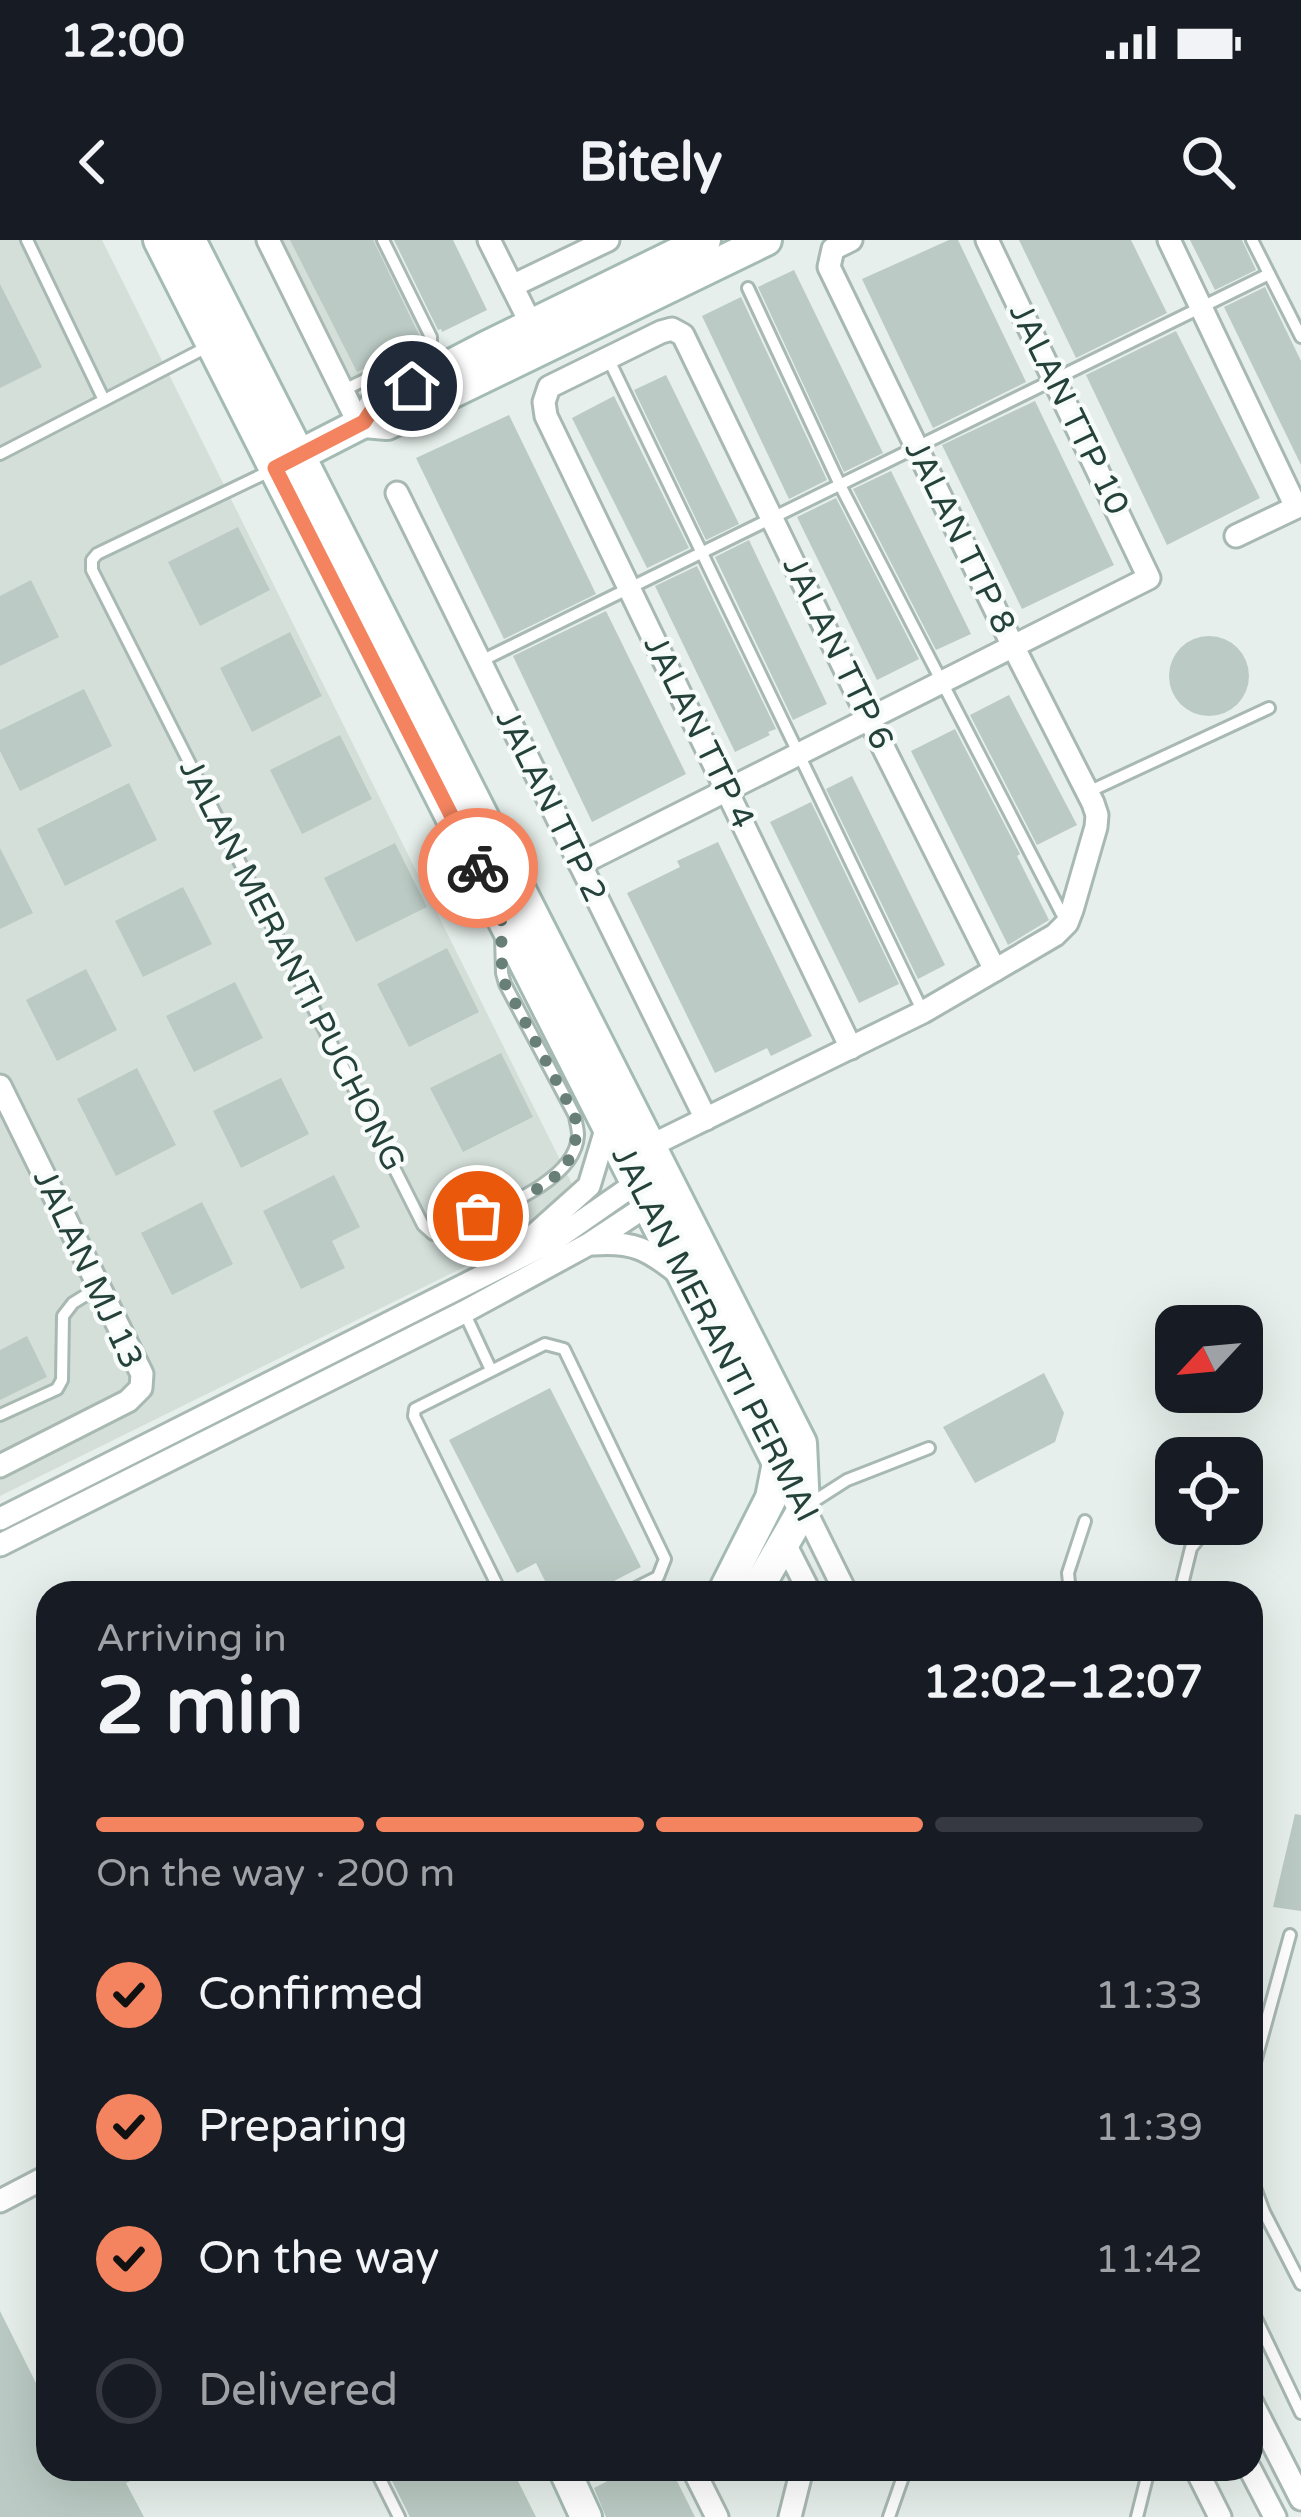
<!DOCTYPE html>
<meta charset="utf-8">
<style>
body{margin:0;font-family:"Varela Round",sans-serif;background:#20242c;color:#f1f3f6;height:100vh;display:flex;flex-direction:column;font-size:45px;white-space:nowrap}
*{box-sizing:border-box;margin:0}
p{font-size:39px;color:#9ea1a6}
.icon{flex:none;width:66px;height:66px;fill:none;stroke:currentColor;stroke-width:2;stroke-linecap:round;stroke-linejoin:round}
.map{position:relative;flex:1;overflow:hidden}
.drawer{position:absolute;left:36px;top:1341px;width:1227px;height:900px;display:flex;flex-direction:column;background:#171b24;border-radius:36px;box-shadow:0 12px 48px #0002}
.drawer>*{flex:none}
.needle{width:78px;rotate:244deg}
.fabs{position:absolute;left:1155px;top:1065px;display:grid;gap:24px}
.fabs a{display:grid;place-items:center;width:108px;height:108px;border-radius:24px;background:#171b24;box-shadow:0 12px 48px #0002;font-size:60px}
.pin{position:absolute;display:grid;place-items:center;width:102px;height:102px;color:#fff;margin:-51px;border:6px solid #fff;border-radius:50%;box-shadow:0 3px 12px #0007}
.courier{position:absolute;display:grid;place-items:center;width:120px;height:120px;margin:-60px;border:9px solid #f4845f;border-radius:50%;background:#fff;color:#222;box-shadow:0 3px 15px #0007}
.headline em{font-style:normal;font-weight:700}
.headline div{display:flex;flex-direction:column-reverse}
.headline{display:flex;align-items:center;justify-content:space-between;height:204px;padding:0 60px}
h1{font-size:78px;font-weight:700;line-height:90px}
.bar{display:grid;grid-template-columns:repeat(4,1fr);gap:18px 12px;align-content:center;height:144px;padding:0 60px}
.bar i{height:15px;border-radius:9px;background:#363941}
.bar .on{background:#f4845f}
.bar p{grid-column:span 4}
ol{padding:0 60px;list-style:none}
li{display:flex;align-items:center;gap:36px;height:132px}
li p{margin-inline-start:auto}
li .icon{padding:12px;border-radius:50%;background:#f4845f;color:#111;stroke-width:4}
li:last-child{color:#9ea1a6}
li i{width:66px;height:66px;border:6px solid #363941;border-radius:50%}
.status{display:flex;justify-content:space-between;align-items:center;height:84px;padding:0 60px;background:#171b24;direction:ltr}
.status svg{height:33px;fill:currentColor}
header{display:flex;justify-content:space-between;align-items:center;height:156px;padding:0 60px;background:#171b24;font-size:54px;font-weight:700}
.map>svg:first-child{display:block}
.built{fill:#d4dfda}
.building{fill:#bbcac4}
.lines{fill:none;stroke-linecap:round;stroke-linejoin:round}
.lane-casing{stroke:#a8b8b2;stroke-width:16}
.street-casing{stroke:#a8b8b2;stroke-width:27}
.secondary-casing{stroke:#a4bbb3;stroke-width:36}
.lane{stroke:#fff;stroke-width:10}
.street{stroke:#fff;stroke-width:21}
.secondary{stroke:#fff;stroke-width:30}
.done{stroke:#687f78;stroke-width:12;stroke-dasharray:0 21.6}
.route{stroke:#f4845f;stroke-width:15}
.labels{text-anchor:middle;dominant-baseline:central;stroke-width:9;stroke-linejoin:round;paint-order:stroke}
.street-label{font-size:33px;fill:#24423a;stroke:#f7fbf9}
</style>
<div class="status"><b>12:00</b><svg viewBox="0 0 49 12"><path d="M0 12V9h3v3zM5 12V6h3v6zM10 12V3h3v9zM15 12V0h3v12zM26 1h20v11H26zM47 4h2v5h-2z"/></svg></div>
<header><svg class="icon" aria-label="back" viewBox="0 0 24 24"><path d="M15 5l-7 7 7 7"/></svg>Bitely<svg class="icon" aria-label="search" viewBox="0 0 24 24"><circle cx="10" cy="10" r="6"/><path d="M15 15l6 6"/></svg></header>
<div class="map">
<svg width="1301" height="2277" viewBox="0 0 1301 2277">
<rect width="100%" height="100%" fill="#e6efeb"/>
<g class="built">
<path d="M0,0H102L584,968L0,1256Z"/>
<path d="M277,0H379L426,96L423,105L347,141Z"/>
</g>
<g class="building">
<path d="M290,0H373L421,99L357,132Z"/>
<path d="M394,0H453L487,70L442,92L441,89L438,90Z"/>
<path d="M949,0H958L1026,142L933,188L862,39Z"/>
<path d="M1019,0H1131L1167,73L1076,118Z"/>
<path d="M1190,0H1242L1256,30L1215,50Z"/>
<path d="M794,30L883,213L844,232L758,47Z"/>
<path d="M0,44L42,127L0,148Z"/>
<path d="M1265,47L1301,121V225L1224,67Z"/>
<path d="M741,57L827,240L789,259L702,76Z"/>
<path d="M1176,91L1260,258L1167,305L1086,135Z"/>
<path d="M666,135L739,284L706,300L634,150Z"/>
<path d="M614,156L689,308L647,328L572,178Z"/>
<path d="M1035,161L1114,325L1022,369L942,205Z"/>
<path d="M509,175L596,354L504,399L416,218Z"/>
<path d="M891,231L971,394L936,410L853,249Z"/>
<path d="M836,258L919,419L877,440L797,277Z"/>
<path d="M238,287L270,350L200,386L168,322Z"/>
<path d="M749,300L827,464L793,480L715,317Z"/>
<path d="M697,326L776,489L768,492L770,495L735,512L655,346Z"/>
<path d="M31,340L59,397L0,426V356Z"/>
<path d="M606,371L686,534L592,582L513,416Z"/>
<path d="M290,392L322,456L252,492L220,428Z"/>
<circle cx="1209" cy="436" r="40"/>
<path d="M84,449L112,506L20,551L0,511V490Z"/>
<path d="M1009,455L1077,585L1037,605L970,475Z"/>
<path d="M955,489L1020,614L1017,616L1049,680L1008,705L911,511Z"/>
<path d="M340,495L372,559L302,594L270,530Z"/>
<path d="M852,536L945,725L918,739L826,549Z"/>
<path d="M129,543L157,600L65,646L37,589Z"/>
<path d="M811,562L899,744L859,763L770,582Z"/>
<path d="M718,602L812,796L771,816L767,808L715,833L627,653L680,627L677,621Z"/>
<path d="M395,603L427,667L356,702L324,638Z"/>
<path d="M0,608L33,673L0,689Z"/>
<path d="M183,647L212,704L143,737L115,681Z"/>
<path d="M447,708L479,772L409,807L377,744Z"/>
<path d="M86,729L117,790L57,821L26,760Z"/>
<path d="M235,742L263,798L194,832L166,776Z"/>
<path d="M501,813L533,877L463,912L430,848Z"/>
<path d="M137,828L176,905L116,936L77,859Z"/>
<path d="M281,838L309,894L241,928L213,871Z"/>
<path d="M334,935L360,987L332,1001L345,1028L301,1049L263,971Z"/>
<path d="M202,962L233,1024L172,1055L141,993Z"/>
<path d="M27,1096L47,1137L0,1160V1110Z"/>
<path d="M1044,1133L1064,1173L1055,1202L975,1243L943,1187Z"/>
<path d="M550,1148L641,1327L591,1353H551L536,1323L517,1333L449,1200Z"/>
<path d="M1295,1574L1301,1575V1671L1273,1667Z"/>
<path d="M0,2071L48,2167V2229H154L126,2243L144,2277H0Z"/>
<path d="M386,2229H512L536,2277H410Z"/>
<path d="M631,2229H671L695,2277H606L594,2248Z"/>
</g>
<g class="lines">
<g class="lane-casing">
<g id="lane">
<path d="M27,0L104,160"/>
<path d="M1252,0L1301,97"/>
<path d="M748,48L840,245L1065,680"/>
<path d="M608,118L923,772"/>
<path d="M342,151L426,110L431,104V97L383,0"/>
<path d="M0,214L209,106"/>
<path d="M272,230L97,314L92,320V330L423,985L433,994L446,992C484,973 576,945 578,895C578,889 576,883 575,876L505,744L502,733L501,695"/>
<path d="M479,422L1269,34"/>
<path d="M1088,552L1269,468"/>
<path d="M464,1072L491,1130"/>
<path d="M0,1175L57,1149L62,1140L63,1076L73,1063L99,1047"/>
<path d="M808,1265L847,1240L929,1208"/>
<path d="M501,1353L414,1176L415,1169L545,1104L564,1109L665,1319L658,1337L626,1353"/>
<path d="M1070,1353L1068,1333L1085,1281"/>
<path d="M1180,1353L1191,1308L1205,1291"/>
<path d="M1251,1837L1290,1695"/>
<path d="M1251,1937L1264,1972L1301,2044"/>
<path d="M1251,2068L1301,2173"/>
<path d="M375,2229L399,2277"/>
<path d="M889,2277L905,2231"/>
<path d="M1137,2277L1149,2229"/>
</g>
</g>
<g class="street-casing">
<g id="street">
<path d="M268,0L359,184"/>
<path d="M489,0L537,96"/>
<path d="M1169,0L1296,267"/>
<path d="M512,46L608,0"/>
<path d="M397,253L706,879"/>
<path d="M1236,296L1301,265"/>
<path d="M580,624L1149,338L987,0"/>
<path d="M851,808L546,176L544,162L549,147L661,92L672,89L683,95L869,479L995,730"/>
<path d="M0,846L142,1134L141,1148L128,1161L0,1226"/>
<path d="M642,910L923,772L1055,695L1067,683L1072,670L1096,587L1097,575L1093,563L1013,406L829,27L833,9L851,0"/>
<path d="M593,1004C633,1001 648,1009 679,1034"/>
<path d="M523,1005L589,946L608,883"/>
<path d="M804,1268L846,1353"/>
<path d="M0,1279L556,999L645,937"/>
<path d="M784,1302L810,1353"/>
<path d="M0,1305L464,1072L589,1004L657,959"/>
<path d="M0,1961L48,1936"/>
<path d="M1251,2161L1301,2259"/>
<path d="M693,2229L717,2277"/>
<path d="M1196,2229L1220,2277"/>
<path d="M1250,2229L1275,2277"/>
<path d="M790,2277L802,2229"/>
</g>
</g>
<g class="secondary-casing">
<g id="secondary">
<path d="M159,0L778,1223L801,1263"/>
<path d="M190,0L801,1203L804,1268L755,1353"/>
<path d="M364,182L387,184L766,0"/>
<path d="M364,182L376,164L484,108L705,0"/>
<path d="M284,223L364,182"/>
<path d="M723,1353L771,1258L778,1223"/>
<path d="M564,2229L586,2277"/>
</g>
</g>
<use href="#lane" class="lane"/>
<use href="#street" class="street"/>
<use href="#secondary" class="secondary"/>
</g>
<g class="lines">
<path class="done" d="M478,976C525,954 585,941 575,876L505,744L502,734L501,673L478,628"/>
<path class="route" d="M412,146L376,164L364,182L275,228L478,628"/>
</g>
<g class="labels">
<g class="street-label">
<text transform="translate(1069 169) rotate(64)">JALAN TTP 10</text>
<text transform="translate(960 297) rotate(64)">JALAN TTP 8</text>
<text transform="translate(838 413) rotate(64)">JALAN TTP 6</text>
<text transform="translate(699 492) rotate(64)">JALAN TTP 4</text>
<text transform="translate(551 566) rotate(64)">JALAN TTP 2</text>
<text transform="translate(292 725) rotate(63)">JALAN MERANTI PUCHONG</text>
<text transform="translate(88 1029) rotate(65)">JALAN MJ 13</text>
<text transform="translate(715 1094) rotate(63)">JALAN MERANTI PERMAI</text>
</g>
</g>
</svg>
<div class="fabs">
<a><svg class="needle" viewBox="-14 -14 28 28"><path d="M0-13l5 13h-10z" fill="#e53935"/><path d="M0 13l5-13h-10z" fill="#9ea1a6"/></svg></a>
<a><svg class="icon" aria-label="locate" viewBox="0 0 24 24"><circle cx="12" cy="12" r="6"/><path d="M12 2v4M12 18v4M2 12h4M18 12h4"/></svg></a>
</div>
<div class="pin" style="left:478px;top:976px;background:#ea580c"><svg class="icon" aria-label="bag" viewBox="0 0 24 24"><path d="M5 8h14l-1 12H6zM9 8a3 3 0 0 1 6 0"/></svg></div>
<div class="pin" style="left:412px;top:146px;background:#1f2937"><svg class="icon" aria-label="home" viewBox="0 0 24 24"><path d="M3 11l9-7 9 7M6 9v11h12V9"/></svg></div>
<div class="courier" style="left:478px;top:628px"><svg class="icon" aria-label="bike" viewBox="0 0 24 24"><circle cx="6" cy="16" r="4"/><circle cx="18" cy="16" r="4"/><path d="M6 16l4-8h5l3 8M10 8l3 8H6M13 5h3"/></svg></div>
<section class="drawer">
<div class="headline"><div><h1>2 min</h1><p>Arriving in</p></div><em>12:02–12:07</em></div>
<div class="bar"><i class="on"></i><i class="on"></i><i class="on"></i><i></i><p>On the way · 200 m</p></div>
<ol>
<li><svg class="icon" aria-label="check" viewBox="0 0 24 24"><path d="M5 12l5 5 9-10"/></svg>Confirmed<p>11:33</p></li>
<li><svg class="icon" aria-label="check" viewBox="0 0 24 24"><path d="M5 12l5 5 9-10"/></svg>Preparing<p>11:39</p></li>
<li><svg class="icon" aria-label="check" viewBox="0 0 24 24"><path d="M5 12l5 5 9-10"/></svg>On the way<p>11:42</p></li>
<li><i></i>Delivered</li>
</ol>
</section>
</div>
